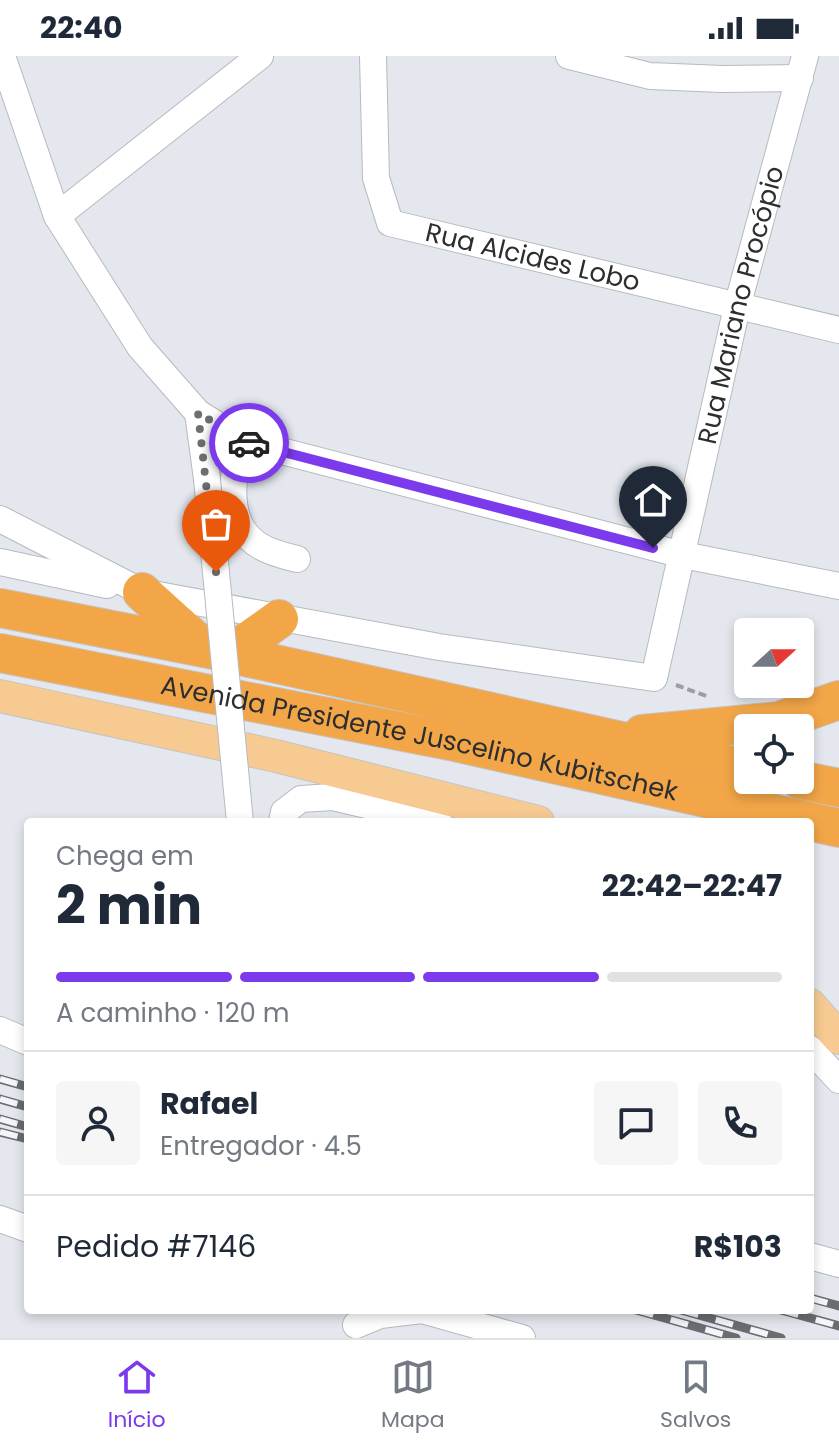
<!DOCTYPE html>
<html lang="pt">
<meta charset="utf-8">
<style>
body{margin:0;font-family:Poppins,sans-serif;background:#f6f6f7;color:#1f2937;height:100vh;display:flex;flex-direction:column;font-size:30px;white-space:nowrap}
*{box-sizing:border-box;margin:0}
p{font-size:26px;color:#747a83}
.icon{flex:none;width:44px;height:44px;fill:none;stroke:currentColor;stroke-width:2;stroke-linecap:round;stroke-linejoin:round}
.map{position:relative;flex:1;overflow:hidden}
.drawer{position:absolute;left:24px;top:762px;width:790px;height:496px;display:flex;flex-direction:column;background:#fff;border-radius:8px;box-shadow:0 4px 12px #0003}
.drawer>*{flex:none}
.needle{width:52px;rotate:69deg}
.tools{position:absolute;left:734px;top:562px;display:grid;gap:16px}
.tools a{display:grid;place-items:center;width:80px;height:80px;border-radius:8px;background:#fff;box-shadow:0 4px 12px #0003;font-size:40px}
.pin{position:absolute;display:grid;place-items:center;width:68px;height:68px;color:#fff;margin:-82px -34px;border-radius:50% 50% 50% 0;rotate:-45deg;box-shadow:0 0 8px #0007}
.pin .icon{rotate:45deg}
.courier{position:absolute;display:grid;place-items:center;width:80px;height:80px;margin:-40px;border:6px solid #7c3aed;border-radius:50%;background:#fff;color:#222;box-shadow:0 2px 10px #0007}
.overview em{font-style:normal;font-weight:700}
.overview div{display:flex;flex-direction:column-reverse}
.overview{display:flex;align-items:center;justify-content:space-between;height:136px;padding:0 32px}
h1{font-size:52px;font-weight:700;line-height:60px}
.bar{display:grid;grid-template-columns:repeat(4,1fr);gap:12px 8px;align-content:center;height:96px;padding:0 32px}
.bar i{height:10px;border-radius:6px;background:#e0e1e3}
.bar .current{background:#7c3aed}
.bar p{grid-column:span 4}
.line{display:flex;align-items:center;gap:20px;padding:0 32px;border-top:2px solid #e0e1e3}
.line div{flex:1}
.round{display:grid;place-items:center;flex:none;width:84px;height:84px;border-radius:8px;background:#f6f6f7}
.status{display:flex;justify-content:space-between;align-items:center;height:56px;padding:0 40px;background:#fff;direction:ltr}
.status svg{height:22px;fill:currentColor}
.tab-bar{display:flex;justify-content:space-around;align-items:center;height:112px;border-top:2px solid #e0e1e3;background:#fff;font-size:22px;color:#747a83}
.tab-bar a{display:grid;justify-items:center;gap:4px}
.tab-bar .current{color:#7c3aed}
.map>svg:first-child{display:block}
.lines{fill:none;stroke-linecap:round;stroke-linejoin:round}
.minor-casing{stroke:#b6babf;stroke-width:28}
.major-casing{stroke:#c4c4c5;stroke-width:34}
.highway-casing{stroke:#c4c4c5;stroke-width:40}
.path{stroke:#9b9ea3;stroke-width:4;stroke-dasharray:8 4;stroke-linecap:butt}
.minor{stroke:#fff;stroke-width:26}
.major{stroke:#f7ca91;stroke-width:32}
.highway{stroke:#f2a648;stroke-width:38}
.rail-casing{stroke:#6a6c70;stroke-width:9}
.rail{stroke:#f2f6fb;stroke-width:6;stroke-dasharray:18;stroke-linecap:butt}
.minor-bridge-casing{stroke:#b6babf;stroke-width:28;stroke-linecap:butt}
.minor-bridge{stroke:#fff;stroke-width:26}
.done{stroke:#6c6e72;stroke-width:8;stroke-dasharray:0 14.4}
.route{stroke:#7c3aed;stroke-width:10}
.labels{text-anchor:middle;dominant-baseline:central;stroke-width:6;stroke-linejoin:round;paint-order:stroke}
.street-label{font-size:26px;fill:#2c2d2f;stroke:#f2f6fb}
</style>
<div class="status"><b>22:40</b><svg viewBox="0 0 49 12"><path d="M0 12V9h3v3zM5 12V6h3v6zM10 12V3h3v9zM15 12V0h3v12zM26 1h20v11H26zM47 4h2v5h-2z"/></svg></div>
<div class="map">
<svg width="839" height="1282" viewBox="0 0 839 1282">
<rect width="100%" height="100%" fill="#e4e8ee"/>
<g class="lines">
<g class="minor-casing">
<g id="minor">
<path d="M2,0L57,160L140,291L198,357L243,385L683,499L839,530"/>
<path id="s1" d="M373,0L376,122L390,167L839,274"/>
<path d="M569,0L650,20L722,23L800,22"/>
<path d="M57,160L260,0"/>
<path d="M198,357L207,423"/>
<path d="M243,385C231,418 224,469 260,490C271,497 285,500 297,503"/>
<path id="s2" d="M0,463L142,536L439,591L654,622L737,251L805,0"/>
<path d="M0,506L107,529"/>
<path d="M282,766L284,756L301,743L333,741L439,766"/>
<path d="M0,974L28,986"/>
<path d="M810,993L839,1024"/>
<path d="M0,1163L28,1173"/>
<path d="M810,1200L839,1208"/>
<path d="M356,1269L380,1259L422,1254L522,1282"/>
</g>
</g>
<g class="major-casing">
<g id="major">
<path d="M0,640L276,700L538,766"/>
<path d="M810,949L839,982"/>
</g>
</g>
<g class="highway-casing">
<g id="highway">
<path d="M142,536L204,592"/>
<path d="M0,552L204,592L748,713"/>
<path id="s3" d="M0,597L450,685L839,772"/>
<path d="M230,598L279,563"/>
<path d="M642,678L779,665L839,644"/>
<path d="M800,724L839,732"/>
</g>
</g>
<path class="path" d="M676,629L709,641"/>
<use href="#minor" class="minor"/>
<use href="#major" class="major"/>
<use href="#highway" class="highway"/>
<g class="rail-casing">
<g id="rail">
<path d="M0,1023L28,1031"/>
<path d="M0,1043L28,1051"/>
<path d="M0,1063L28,1071"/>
<path d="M0,1076L28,1083"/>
<path d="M810,1242L839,1250"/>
<path d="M636,1254L736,1282"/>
<path d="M681,1254L781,1282"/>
<path d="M781,1254L839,1270"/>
</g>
</g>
<use href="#rail" class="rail"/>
<g class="minor-bridge-casing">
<path id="minor-bridge" d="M207,423L240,766"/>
</g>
<use href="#minor-bridge" class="minor-bridge"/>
</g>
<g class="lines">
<path class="done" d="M216,516L198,357L249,387"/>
<path class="route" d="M249,387L653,492"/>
</g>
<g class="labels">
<g class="street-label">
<text stroke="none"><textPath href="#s1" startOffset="316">Rua Alcides Lobo</textPath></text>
<text stroke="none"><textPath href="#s2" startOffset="1062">Rua Mariano Procópio</textPath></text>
<text stroke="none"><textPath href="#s3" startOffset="428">Avenida Presidente Juscelino Kubitschek</textPath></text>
</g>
</g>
</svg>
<div class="tools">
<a><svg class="needle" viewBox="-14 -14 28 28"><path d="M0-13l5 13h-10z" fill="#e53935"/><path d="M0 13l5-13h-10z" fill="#747a83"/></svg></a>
<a><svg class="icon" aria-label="locate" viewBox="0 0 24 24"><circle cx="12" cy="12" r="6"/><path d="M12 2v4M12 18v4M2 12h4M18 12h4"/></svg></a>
</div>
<div class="pin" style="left:216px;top:516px;background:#ea580c"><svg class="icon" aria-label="bag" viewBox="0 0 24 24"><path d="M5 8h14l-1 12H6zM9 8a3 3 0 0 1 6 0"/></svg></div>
<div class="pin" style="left:653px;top:492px;background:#1f2937"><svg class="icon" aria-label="home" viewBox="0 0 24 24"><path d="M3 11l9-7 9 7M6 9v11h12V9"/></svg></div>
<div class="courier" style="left:249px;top:387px"><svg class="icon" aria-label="car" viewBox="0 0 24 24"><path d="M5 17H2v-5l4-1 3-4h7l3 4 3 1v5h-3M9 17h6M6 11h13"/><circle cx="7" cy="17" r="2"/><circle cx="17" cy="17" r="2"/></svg></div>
<section class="drawer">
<div class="overview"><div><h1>2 min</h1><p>Chega em</p></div><em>22:42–22:47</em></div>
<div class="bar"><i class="current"></i><i class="current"></i><i class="current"></i><i></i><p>A caminho · 120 m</p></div>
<div class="line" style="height:144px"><a class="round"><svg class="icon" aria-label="person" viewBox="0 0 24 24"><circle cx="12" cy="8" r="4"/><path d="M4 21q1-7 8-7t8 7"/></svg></a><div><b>Rafael</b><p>Entregador · 4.5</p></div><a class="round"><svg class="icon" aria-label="chat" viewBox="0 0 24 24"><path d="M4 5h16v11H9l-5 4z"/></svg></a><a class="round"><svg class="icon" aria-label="phone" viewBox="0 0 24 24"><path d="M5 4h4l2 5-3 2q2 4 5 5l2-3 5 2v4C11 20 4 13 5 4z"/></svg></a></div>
<div class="line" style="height:104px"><div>Pedido #7146</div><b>R$103</b></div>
</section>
</div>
<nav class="tab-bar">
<a class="current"><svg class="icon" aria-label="home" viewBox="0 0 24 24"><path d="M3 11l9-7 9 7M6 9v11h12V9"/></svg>Início</a>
<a><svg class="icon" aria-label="map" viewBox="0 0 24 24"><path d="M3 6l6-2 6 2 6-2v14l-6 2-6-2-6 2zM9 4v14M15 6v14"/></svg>Mapa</a>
<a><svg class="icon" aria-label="saved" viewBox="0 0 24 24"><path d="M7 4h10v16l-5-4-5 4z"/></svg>Salvos</a>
</nav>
